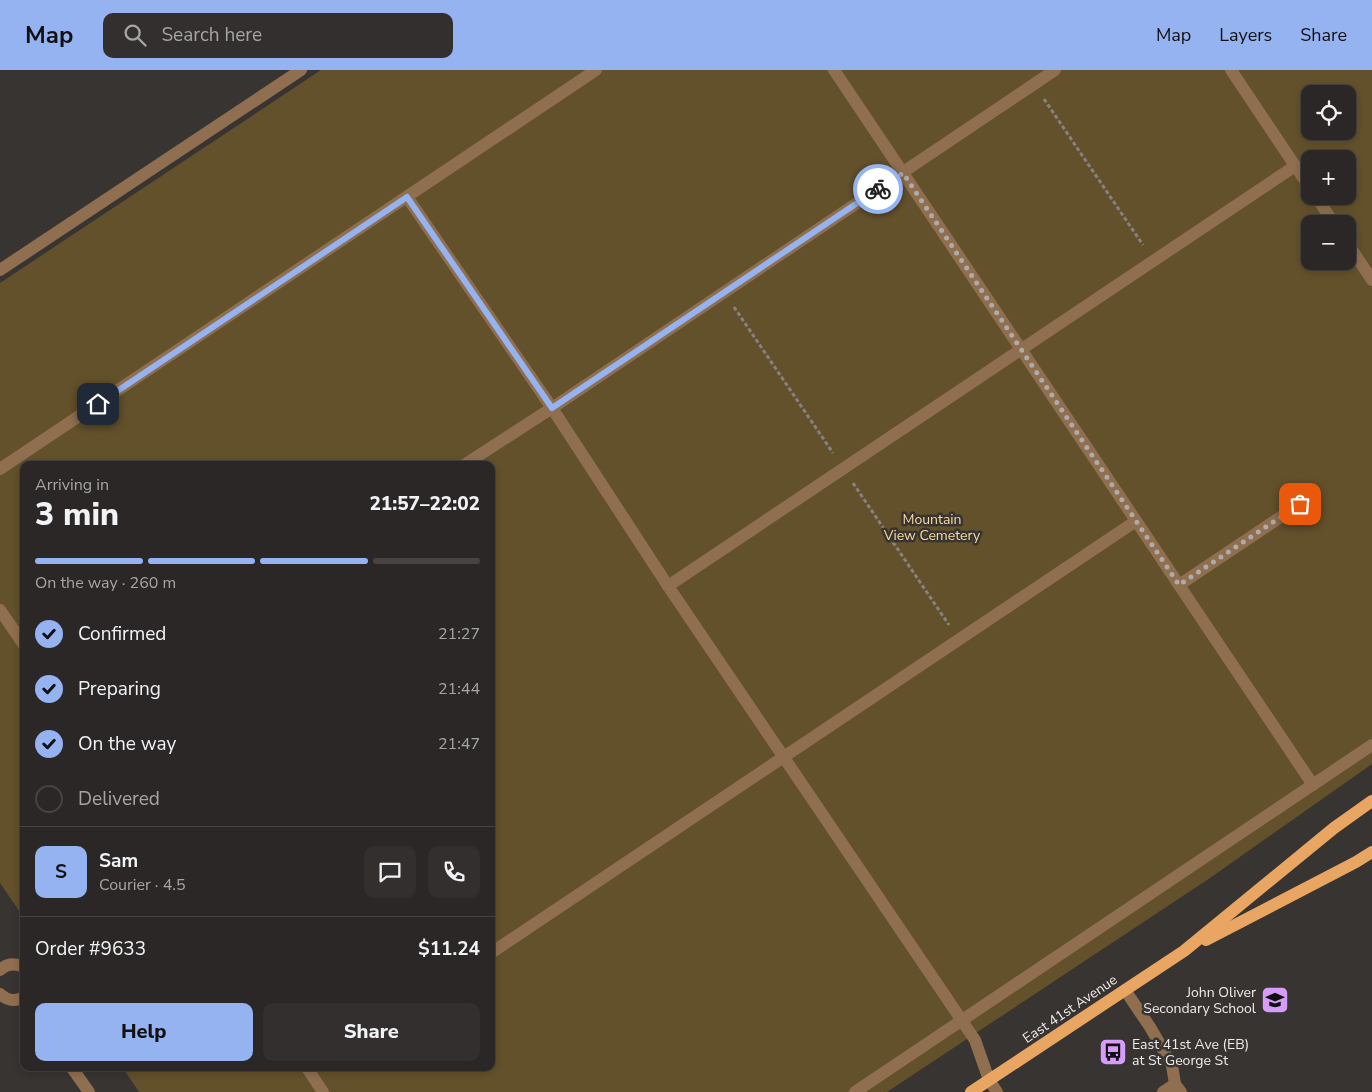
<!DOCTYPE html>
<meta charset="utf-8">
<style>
body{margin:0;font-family:"Nunito Sans",sans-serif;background:#322f2e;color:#f1f3f6;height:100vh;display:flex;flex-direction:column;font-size:19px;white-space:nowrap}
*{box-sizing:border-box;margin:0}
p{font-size:16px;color:#a5a5a7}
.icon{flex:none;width:28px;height:28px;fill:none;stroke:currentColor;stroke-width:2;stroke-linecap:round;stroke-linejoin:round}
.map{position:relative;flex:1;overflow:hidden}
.sheet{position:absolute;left:20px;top:391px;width:475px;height:610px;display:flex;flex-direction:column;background:#2a2726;border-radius:10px;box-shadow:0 2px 8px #0003,0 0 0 1px #464443}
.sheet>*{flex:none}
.controls{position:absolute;left:1301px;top:15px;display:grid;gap:10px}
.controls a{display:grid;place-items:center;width:55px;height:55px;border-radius:10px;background:#2a2726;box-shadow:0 2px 8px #0003,0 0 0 1px #464443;font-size:25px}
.pin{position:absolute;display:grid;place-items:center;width:42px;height:42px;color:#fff;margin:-21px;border-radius:10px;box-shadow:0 2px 8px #0006}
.courier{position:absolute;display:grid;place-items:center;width:50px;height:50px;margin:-25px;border:4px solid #95b2f1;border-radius:50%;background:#fff;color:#222;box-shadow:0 1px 6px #0007}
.summary em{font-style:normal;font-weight:800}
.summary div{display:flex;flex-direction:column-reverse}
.summary{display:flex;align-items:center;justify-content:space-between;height:85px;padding:0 15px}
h1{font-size:32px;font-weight:800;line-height:38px}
.bar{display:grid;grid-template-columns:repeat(4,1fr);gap:8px 5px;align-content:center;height:60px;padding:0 15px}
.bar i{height:6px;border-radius:4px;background:#464443}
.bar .on{background:#95b2f1}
.bar p{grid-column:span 4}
.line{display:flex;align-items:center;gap:12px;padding:0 15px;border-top:1px solid #464443}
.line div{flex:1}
.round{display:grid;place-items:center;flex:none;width:52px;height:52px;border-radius:10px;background:#322f2e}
ol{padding:0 15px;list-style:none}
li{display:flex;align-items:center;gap:15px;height:55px}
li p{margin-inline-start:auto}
li .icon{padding:5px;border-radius:50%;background:#95b2f1;color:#111;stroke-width:4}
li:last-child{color:#a5a5a7}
li i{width:28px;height:28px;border:2px solid #464443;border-radius:50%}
.action{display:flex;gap:10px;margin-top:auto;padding:10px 15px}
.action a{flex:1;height:58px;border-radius:10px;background:#95b2f1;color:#111;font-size:20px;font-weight:800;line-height:58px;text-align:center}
.action a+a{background:#322f2e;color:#f1f3f6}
header{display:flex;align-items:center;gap:30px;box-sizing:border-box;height:70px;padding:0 25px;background:#95b2f1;color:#111}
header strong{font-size:24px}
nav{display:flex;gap:28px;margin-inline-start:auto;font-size:18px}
.search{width:350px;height:45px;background:#322f2e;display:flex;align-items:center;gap:12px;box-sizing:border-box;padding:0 18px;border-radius:10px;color:#a5a5a7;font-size:19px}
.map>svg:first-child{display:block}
.green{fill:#63512b;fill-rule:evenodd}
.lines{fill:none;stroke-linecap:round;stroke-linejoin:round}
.path{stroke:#868280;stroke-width:3;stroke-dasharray:4 2.5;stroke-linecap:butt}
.minor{stroke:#8f6f4f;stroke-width:12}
.major{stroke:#e8a662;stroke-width:12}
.done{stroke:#aeabaa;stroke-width:5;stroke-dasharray:0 9}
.route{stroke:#95b2f1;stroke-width:6}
.labels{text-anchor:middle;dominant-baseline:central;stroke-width:5;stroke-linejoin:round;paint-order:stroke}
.park-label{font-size:14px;fill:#f9da9e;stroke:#383432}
.poi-label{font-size:14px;fill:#eeebea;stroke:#383432;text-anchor:end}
.street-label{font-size:14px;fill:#eeebea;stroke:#383432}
</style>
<header>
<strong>Map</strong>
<div class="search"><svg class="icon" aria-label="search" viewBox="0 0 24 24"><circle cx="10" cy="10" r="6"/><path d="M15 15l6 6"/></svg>Search here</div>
<nav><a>Map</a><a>Layers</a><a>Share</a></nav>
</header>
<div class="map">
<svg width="1372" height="1022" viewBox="0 0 1372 1022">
<rect width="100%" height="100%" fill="#383432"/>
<path class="green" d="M321,0H1372V694L1210,808L887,1022H139L123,998H491V395H24V848L0,813V213ZM1310,24H1348V61H1310ZM1310,89H1348V126H1310ZM1310,154H1348V191H1310Z"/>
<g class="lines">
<g class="path">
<path d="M1044,29L1143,175"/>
<path d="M734,237L833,383"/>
<path d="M853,413L949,555"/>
</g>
<g class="minor">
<path d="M834,0L1313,715"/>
<path d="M1231,0L1310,118"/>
<path d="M1316,126L1334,154"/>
<path d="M407,127L552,338L668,516L975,970L989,1010L997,1022"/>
<path d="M1348,174L1372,210"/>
<path d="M0,200L301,0"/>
<path d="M464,395L552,338L1055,0"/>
<path d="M0,399L596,0"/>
<path d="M1179,515L1300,434"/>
<path d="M668,516L1295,96"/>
<path d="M0,540L24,575"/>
<path d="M491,883L1136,451"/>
<path d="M0,900C7,893 15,893 24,897"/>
<path d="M1125,920L1150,957L1172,995L1175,1014L1181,1022"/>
<path d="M0,924C8,931 15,932 24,927"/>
<path d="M72,998L89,1022"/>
<path d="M307,998L323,1022"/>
<path d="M855,1022L1372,675"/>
<path d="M1163,1022L1175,1014"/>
</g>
<g class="major">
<path d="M1206,870L1356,792L1372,782"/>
<path d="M971,1022L1184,881L1334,758L1372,731"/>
</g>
</g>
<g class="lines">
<path class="done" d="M878,119L903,103L1179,515L1300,434"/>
<path class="route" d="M98,334L407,127L552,338L878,119"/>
</g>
<defs>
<g id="school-square" transform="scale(1.4375)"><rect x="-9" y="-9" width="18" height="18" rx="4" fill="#d79bf9" stroke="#383432"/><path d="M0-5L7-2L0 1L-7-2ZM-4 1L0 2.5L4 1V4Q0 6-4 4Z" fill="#111"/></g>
<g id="bus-square" transform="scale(1.4375)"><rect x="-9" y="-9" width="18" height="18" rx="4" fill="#d79bf9" stroke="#383432"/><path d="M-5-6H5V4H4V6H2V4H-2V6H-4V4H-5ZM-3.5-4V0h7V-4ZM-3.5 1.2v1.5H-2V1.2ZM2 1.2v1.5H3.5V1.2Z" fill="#111"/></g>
</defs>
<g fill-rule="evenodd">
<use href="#school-square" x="1275" y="930"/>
<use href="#bus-square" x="1113" y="982"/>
</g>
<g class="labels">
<g class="park-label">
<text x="932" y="449">Mountain<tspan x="932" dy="16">View Cemetery</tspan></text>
</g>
<g class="poi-label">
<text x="1256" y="922">John Oliver<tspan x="1256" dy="16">Secondary School</tspan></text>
<text x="1132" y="974" text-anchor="start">East 41st Ave (EB)<tspan x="1132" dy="16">at St George St</tspan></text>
</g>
<g class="street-label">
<text transform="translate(1070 939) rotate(-34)">East 41st Avenue</text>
</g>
</g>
</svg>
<div class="controls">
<a><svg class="icon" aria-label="locate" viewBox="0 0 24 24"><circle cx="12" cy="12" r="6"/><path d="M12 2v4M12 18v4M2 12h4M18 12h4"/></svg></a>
<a>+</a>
<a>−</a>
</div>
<div class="pin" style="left:1300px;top:434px;background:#ea580c"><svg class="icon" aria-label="bag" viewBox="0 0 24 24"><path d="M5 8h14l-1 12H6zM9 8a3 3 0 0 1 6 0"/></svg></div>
<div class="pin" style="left:98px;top:334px;background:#1f2937"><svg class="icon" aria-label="home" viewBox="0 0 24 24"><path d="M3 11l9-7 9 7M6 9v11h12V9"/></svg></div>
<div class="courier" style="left:878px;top:119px"><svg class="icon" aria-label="bike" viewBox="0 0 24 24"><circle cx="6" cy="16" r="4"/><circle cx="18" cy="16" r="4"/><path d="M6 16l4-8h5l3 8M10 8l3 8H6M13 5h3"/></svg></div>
<section class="sheet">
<div class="summary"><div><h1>3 min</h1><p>Arriving in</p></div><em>21:57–22:02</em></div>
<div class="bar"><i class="on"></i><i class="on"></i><i class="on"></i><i></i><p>On the way · 260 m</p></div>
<ol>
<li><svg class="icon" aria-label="check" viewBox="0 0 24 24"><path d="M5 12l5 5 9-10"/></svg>Confirmed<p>21:27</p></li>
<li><svg class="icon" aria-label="check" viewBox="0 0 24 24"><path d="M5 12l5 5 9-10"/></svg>Preparing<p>21:44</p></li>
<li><svg class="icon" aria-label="check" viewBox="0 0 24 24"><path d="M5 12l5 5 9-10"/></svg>On the way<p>21:47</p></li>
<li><i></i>Delivered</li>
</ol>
<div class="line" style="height:90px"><b class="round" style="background:#95b2f1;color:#111">S</b><div><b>Sam</b><p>Courier · 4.5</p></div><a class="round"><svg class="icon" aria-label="chat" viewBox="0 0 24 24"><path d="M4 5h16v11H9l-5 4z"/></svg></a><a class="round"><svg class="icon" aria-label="phone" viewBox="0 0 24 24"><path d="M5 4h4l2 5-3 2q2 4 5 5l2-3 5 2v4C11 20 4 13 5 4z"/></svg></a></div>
<div class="line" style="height:65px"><div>Order #9633</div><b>$11.24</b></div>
<div class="action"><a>Help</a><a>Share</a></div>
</section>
</div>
